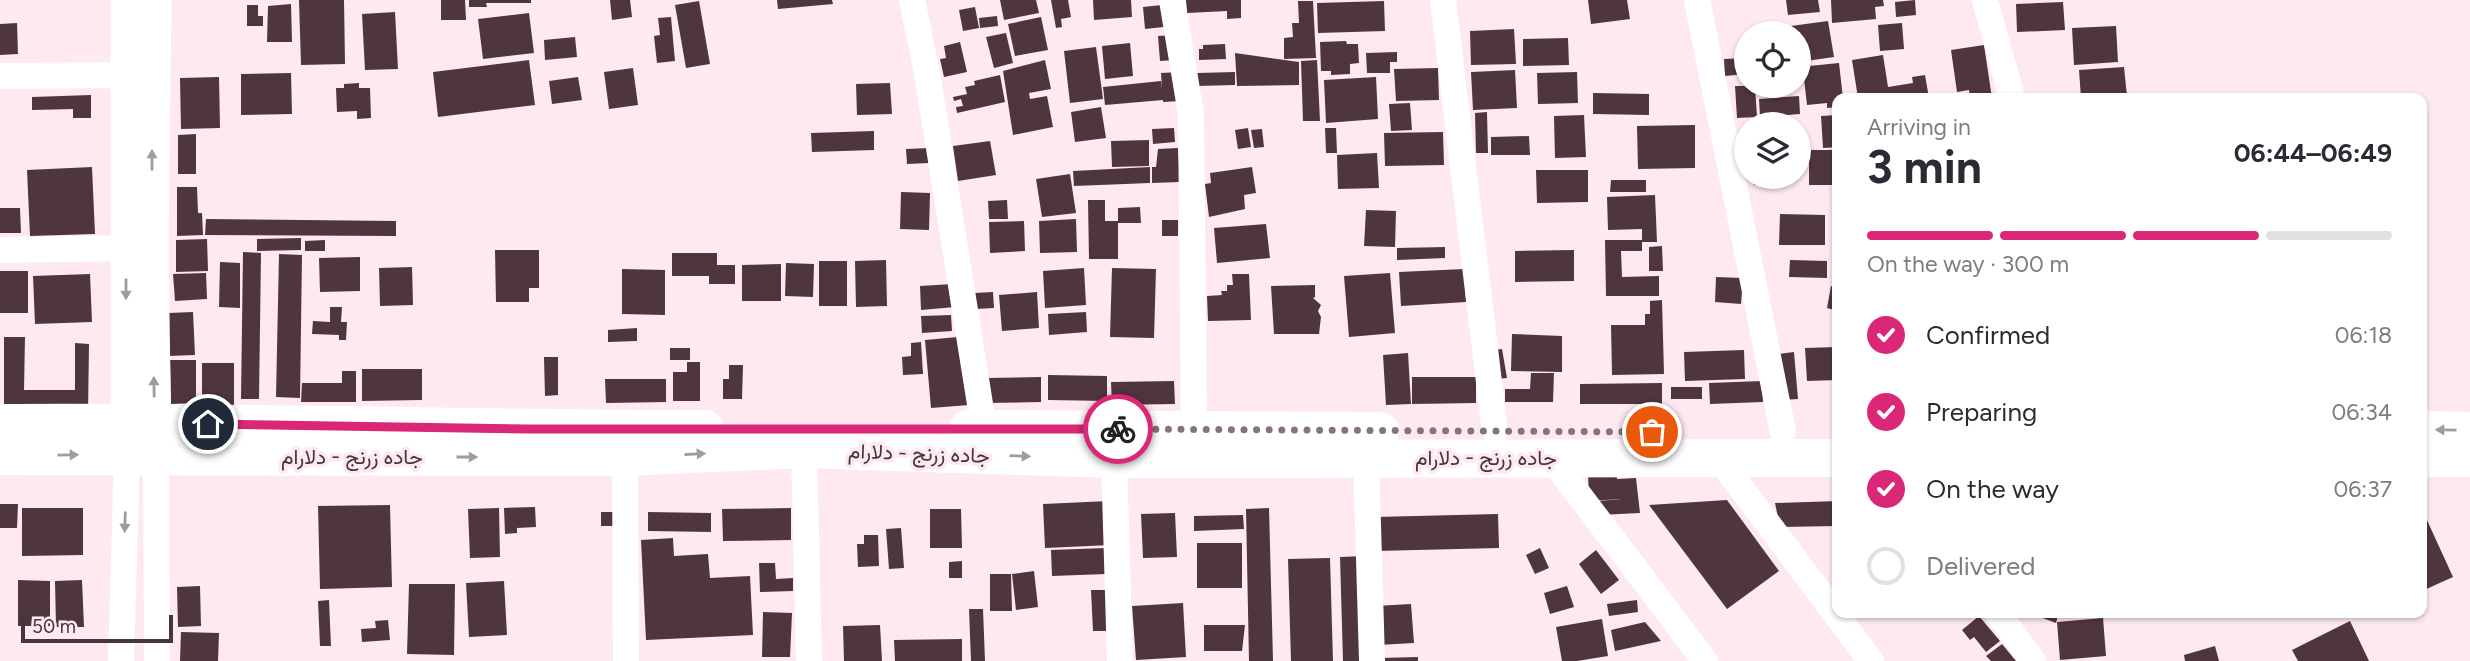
<!DOCTYPE html>
<meta charset="utf-8">
<style>
body{margin:0;font-family:Figtree,Vazirmatn,sans-serif;background:#f2f2f3;color:#2b2b33;height:100vh;display:flex;flex-direction:column;font-size:26px;white-space:nowrap}
*{box-sizing:border-box;margin:0}
p{font-size:23px;color:#7c7c81}
.icon{flex:none;width:38px;height:38px;fill:none;stroke:currentColor;stroke-width:2;stroke-linecap:round;stroke-linejoin:round}
.map{position:relative;flex:1;overflow:hidden}
.panel{position:absolute;left:1832px;top:93px;width:595px;height:525px;display:flex;flex-direction:column;background:#fff;border-radius:14px;box-shadow:0 2px 5px #0004}
.panel>*{flex:none}
.buttons{position:absolute;left:1734px;top:21px;display:grid;gap:14px}
.buttons a{display:grid;place-items:center;width:77px;height:77px;border-radius:50%;background:#fff;box-shadow:0 2px 5px #0004;font-size:35px}
.scale{position:absolute;left:21px;bottom:18px;width:152px;box-sizing:border-box;padding-left:7px;border:4px solid #44363b;border-top:0;font-size:19px;line-height:24px;white-space:nowrap;color:#44363b;-webkit-text-stroke:5px #fee9f0;paint-order:stroke}
.pin{position:absolute;display:grid;place-items:center;width:60px;height:60px;color:#fff;margin:-30px;border:4px solid #fff;border-radius:50%;box-shadow:0 2px 7px #0007}
.courier{position:absolute;display:grid;place-items:center;width:70px;height:70px;margin:-35px;border:5px solid #db2777;border-radius:50%;background:#fff;color:#222;box-shadow:0 2px 9px #0007}
.summary em{font-style:normal;font-weight:700}
.summary div{display:flex;flex-direction:column-reverse}
.summary{display:flex;align-items:center;justify-content:space-between;height:119px;padding:0 35px}
h1{font-size:46px;font-weight:700;line-height:52px}
.bar{display:grid;grid-template-columns:repeat(4,1fr);gap:10px 7px;align-content:center;height:84px;padding:0 35px}
.bar i{height:9px;border-radius:5px;background:#e1e1e2}
.bar .current{background:#db2777}
.bar p{grid-column:span 4}
ol{padding:0 35px;list-style:none}
li{display:flex;align-items:center;gap:21px;height:77px}
li p{margin-inline-start:auto}
li .icon{padding:7px;border-radius:50%;background:#db2777;color:#fff;stroke-width:4}
li:last-child{color:#7c7c81}
li i{width:38px;height:38px;border:4px solid #e1e1e2;border-radius:50%}
.map>svg:first-child{display:block}
.building{fill:#4f353f}
.lines{fill:none;stroke-linecap:round;stroke-linejoin:round}
.minor{stroke:#fff;stroke-width:26}
.major{stroke:#fff;stroke-width:33}
.highway{stroke:#fff;stroke-width:38}
.oneway{fill:#a29a9d}
.done{stroke:#85757a;stroke-width:7;stroke-dasharray:0 12.6}
.route{stroke:#db2777;stroke-width:9}
.labels{text-anchor:middle;dominant-baseline:central;stroke-width:7;stroke-linejoin:round;paint-order:stroke}
.street-label{font-size:21px;fill:#44363b;stroke:#fee9f0}
</style>
<div class="map">
<svg width="2470" height="661" viewBox="0 0 2470 661">
<rect width="100%" height="100%" fill="#fee9f0"/>
<g class="building">
<path d="M299,0H344L345,64L301,65Z"/>
<path d="M441,0H465L466,20H441Z"/>
<path d="M469,0H531V3H486L487,7H469Z"/>
<path d="M610,0H630L632,17L612,20Z"/>
<path d="M777,0H832L833,4L778,9Z"/>
<path d="M1000,0H1036L1039,13L1004,20Z"/>
<path d="M1051,0H1068L1071,17L1061,19L1062,27L1056,28Z"/>
<path d="M1093,0H1131L1132,17L1094,20Z"/>
<path d="M1186,0H1241V18L1227,19V11L1187,13Z"/>
<path d="M1588,0H1627L1630,19L1591,24Z"/>
<path d="M1786,0H1818L1820,12L1788,15Z"/>
<path d="M1831,0H1883L1884,6L1875,7L1876,19L1832,23Z"/>
<path d="M1915,0L1916,15L1896,17L1895,2Z"/>
<path d="M699,1L710,64L686,68L675,5Z"/>
<path d="M1298,1H1313L1316,58L1284,59V38L1293,37L1292,23H1299Z"/>
<path d="M1384,1L1385,31L1318,33L1317,3Z"/>
<path d="M2063,2L2065,30L2017,32L2016,4Z"/>
<path d="M291,4L292,42H267L268,6Z"/>
<path d="M1171,4L1173,26L1145,29L1143,7Z"/>
<path d="M247,5H258V16H263V26H247Z"/>
<path d="M975,7L979,28L963,31L959,10Z"/>
<path d="M395,12L398,69L365,70L362,14Z"/>
<path d="M529,13L534,53L483,59L478,19Z"/>
<path d="M997,16L998,26L980,28L979,18Z"/>
<path d="M671,17L675,61L657,63L654,36L660,35L658,18Z"/>
<path d="M1041,17L1048,50L1015,56L1008,24Z"/>
<path d="M1828,21L1834,57L1799,62V33H1792L1791,26Z"/>
<path d="M17,23L18,54L0,55V24Z"/>
<path d="M1902,23L1904,49L1880,51L1878,25Z"/>
<path d="M1786,26L1787,33H1757V27Z"/>
<path d="M2116,26L2118,62L2074,65L2072,28Z"/>
<path d="M1514,29L1516,64L1471,65L1470,31Z"/>
<path d="M1006,33L1013,63L994,68L986,37Z"/>
<path d="M1174,35L1176,60L1160,61L1158,36Z"/>
<path d="M575,37L577,57L545,60L544,40Z"/>
<path d="M1568,38L1569,65L1523,66V39Z"/>
<path d="M1346,41L1347,44H1358L1359,63L1350,64V74L1331,75V71H1321L1320,42Z"/>
<path d="M960,42L967,72L944,77L940,59L946,58L944,46Z"/>
<path d="M1130,43L1133,76L1105,79L1102,46Z"/>
<path d="M1225,44L1226,59L1199,60V49H1203V45Z"/>
<path d="M1984,45L1992,98H1970L1969,90L1957,92L1951,50Z"/>
<path d="M1096,47L1103,99L1070,103L1064,51Z"/>
<path d="M1397,52V62H1390V73H1367L1366,53Z"/>
<path d="M1235,53L1299,62V85L1237,86Z"/>
<path d="M1883,55L1888,87L1913,83L1912,77L1925,75L1929,98H1858L1852,60Z"/>
<path d="M1746,58V74L1725,76L1724,59Z"/>
<path d="M529,60L535,105L438,117L433,72Z"/>
<path d="M1045,60L1051,89L1029,93L1030,99L1047,96L1053,127L1013,135L1003,71Z"/>
<path d="M1317,60L1320,121H1303L1301,61Z"/>
<path d="M1839,63L1843,98H1838V107L1827,108V103L1807,105L1804,79L1799,80V67Z"/>
<path d="M2124,67L2127,96L2081,98L2079,70Z"/>
<path d="M633,68L638,105L609,109L604,72Z"/>
<path d="M1438,68L1439,100L1396,101L1394,69Z"/>
<path d="M1515,70L1517,108L1473,110L1471,72Z"/>
<path d="M1179,72L1181,101L1163,102V100L1105,105L1103,87L1161,81L1162,90L1161,73Z"/>
<path d="M1235,72V85L1197,86V73Z"/>
<path d="M1577,72L1578,103L1538,104L1537,73Z"/>
<path d="M291,73L292,114L241,115V74Z"/>
<path d="M1000,75L1005,102L957,113L956,107L963,106L961,99L954,101L953,97L967,94L965,87L975,85L974,81Z"/>
<path d="M219,77L220,128L181,129L180,78Z"/>
<path d="M578,77L582,100L552,104L549,81Z"/>
<path d="M1376,77L1378,119L1326,123L1324,80Z"/>
<path d="M359,83V88H370L371,118L357,119V111L337,112L336,88H344V84Z"/>
<path d="M890,83L892,114L857,115L856,84Z"/>
<path d="M1735,86H1755L1757,117L1737,118Z"/>
<path d="M1593,93L1649,94V115L1593,114Z"/>
<path d="M91,95V118H73V109L32,110V97Z"/>
<path d="M1799,96L1800,114L1760,117L1759,99Z"/>
<path d="M1410,103L1412,130L1391,131L1389,104Z"/>
<path d="M1101,107L1106,138L1075,142L1071,112Z"/>
<path d="M1487,112L1488,153H1476L1475,113Z"/>
<path d="M1584,115L1586,157L1555,158L1554,116Z"/>
<path d="M1838,115V147L1823,148L1821,116Z"/>
<path d="M1695,125V168L1638,169L1637,126Z"/>
<path d="M1174,128L1175,142L1153,144L1152,129Z"/>
<path d="M1248,128L1251,147L1238,149L1235,130Z"/>
<path d="M1325,128H1336L1337,153H1326Z"/>
<path d="M1262,129L1264,147L1254,148L1251,130Z"/>
<path d="M874,131V150L812,152L811,133Z"/>
<path d="M1443,132L1444,165L1385,166L1384,133Z"/>
<path d="M196,134V174H178V135Z"/>
<path d="M1529,136L1530,155H1491V137Z"/>
<path d="M1149,140V166L1112,167L1111,141Z"/>
<path d="M990,141L996,175L958,181L953,146Z"/>
<path d="M929,148V163L907,164L906,149Z"/>
<path d="M1178,148L1180,182L1152,183V167H1156L1158,149Z"/>
<rect x="1809" y="150" width="29" height="35"/>
<path d="M1377,153L1379,188L1338,189L1337,155Z"/>
<path d="M92,167L95,234L30,236L27,170Z"/>
<path d="M1150,167V183L1074,186L1073,171Z"/>
<path d="M1252,167L1256,193L1244,195L1245,209L1209,217L1205,184L1211,183L1210,173Z"/>
<path d="M1536,170H1588V202L1537,203Z"/>
<path d="M1070,174L1076,213L1042,217L1036,179Z"/>
<path d="M1753,177H1781L1782,184L1754,185Z"/>
<path d="M1611,180H1646V192H1610Z"/>
<path d="M177,187H197L198,213H202L203,235L177,236Z"/>
<path d="M901,192L930,193L929,230L900,229Z"/>
<path d="M1655,195L1657,242H1642V229L1608,230L1607,197Z"/>
<path d="M1007,200L1008,219H989L988,201Z"/>
<path d="M1088,200H1105V221H1118V259H1089Z"/>
<path d="M1140,207L1141,223H1118V208Z"/>
<path d="M1838,207V241H1835L1832,208Z"/>
<path d="M0,208H20L21,233H0Z"/>
<path d="M1366,210L1396,211L1395,247L1364,246Z"/>
<path d="M1780,214L1825,215V245H1779Z"/>
<path d="M206,219L396,221V236L205,235Z"/>
<path d="M1076,219L1077,252L1040,253L1039,221Z"/>
<rect x="1162" y="220" width="16" height="16"/>
<path d="M1024,221L1025,251L990,253L989,222Z"/>
<path d="M1266,224L1270,258L1217,263L1214,228Z"/>
<path d="M301,238V250L257,251V239Z"/>
<path d="M207,239L208,271L176,272V240Z"/>
<path d="M325,240V251H305V241Z"/>
<path d="M1605,240H1642V251H1621L1622,277L1659,276V296H1606Z"/>
<path d="M1662,246L1663,271H1649V247Z"/>
<path d="M1445,247V258L1397,260V248Z"/>
<path d="M495,250H539V288H529V302H496Z"/>
<path d="M1574,250V281L1515,282V251Z"/>
<path d="M243,252L261,253L259,399H241Z"/>
<path d="M672,253H717V265H735V284H709V276H672Z"/>
<path d="M279,254L302,255L300,398L276,397Z"/>
<path d="M360,257V291L320,292L319,258Z"/>
<path d="M886,260L887,306L856,307L855,261Z"/>
<path d="M1790,260L1827,261V278L1789,277Z"/>
<rect x="819" y="261" width="28" height="45"/>
<path d="M220,262L240,263V308L219,307Z"/>
<path d="M786,263L814,264L813,297L785,296Z"/>
<path d="M781,264V301H742V265Z"/>
<path d="M412,267L413,305L380,306L379,268Z"/>
<path d="M1084,268L1086,305L1045,308L1043,271Z"/>
<path d="M1112,268L1156,269L1154,338L1110,337Z"/>
<path d="M622,269L665,270V315L622,314Z"/>
<path d="M1464,269L1466,302L1401,306L1399,272Z"/>
<rect x="0" y="271" width="28" height="42"/>
<path d="M206,273L207,299L175,301L173,274Z"/>
<path d="M1390,273L1395,333L1349,337L1344,276Z"/>
<path d="M90,274L92,322L35,324L33,276Z"/>
<path d="M1232,274H1249L1251,320L1208,321L1207,296L1222,295L1221,291H1227V285H1233Z"/>
<path d="M1716,277L1743,278L1741,304L1715,302Z"/>
<path d="M953,284L955,307L921,310L920,286Z"/>
<path d="M1315,285V297L1313,298L1321,305L1318,311L1321,317L1319,334H1274L1271,286Z"/>
<path d="M1831,286L1838,287V311L1827,308Z"/>
<path d="M993,292L994,308L975,309L974,293Z"/>
<path d="M1037,292L1039,328L1002,331L999,295Z"/>
<path d="M1662,300L1664,374L1612,375L1611,325H1645V314H1650V301Z"/>
<path d="M330,307H342L341,322H347L346,340H339V335L312,334L313,321L330,322Z"/>
<path d="M193,312L195,355L169,356L168,313Z"/>
<path d="M1086,312L1087,332L1049,335L1048,314Z"/>
<path d="M951,315L952,331L922,333L921,316Z"/>
<path d="M637,328V341L608,342V330Z"/>
<path d="M1512,334L1562,336V372L1511,371Z"/>
<path d="M4,337H25L24,390H75V343L89,344L88,413L4,412Z"/>
<path d="M958,337L969,405L931,408L925,340Z"/>
<path d="M921,342L923,374L903,375L902,357L911,356V343Z"/>
<path d="M1838,347V380L1807,381L1805,348Z"/>
<rect x="670" y="348" width="20" height="12"/>
<path d="M1502,349L1507,378L1496,379L1495,350Z"/>
<path d="M1744,350L1745,379L1685,381L1684,352Z"/>
<path d="M1794,352L1798,399L1782,400L1778,354Z"/>
<path d="M1408,353L1411,404L1386,405L1383,355Z"/>
<path d="M544,357H558V395L545,396Z"/>
<path d="M170,360H196V403L171,404Z"/>
<path d="M687,362H700V401H673V372H687Z"/>
<rect x="202" y="363" width="32" height="42"/>
<path d="M729,365H743L742,399H723V379H729Z"/>
<path d="M362,369H422V400L362,401Z"/>
<path d="M342,371H356V402H301L302,383H342Z"/>
<path d="M1531,373H1554L1553,402H1505V389H1530Z"/>
<path d="M1048,375L1107,376V401L1048,400Z"/>
<path d="M1041,377V402L986,403V378Z"/>
<path d="M1412,377H1476V403L1412,404Z"/>
<path d="M605,379H666V402L606,403Z"/>
<path d="M1174,381L1175,404L1112,405L1111,382Z"/>
<path d="M1762,381L1763,402L1710,404L1709,383Z"/>
<path d="M1662,383V404H1580V384Z"/>
<rect x="1671" y="387" width="31" height="12"/>
<path d="M1617,470V479L1636,478L1640,513L1599,515L1598,501L1622,499L1589,501L1588,472Z"/>
<path d="M1727,500L1779,571L1727,609L1649,505Z"/>
<path d="M1109,501L1111,545L1045,548L1043,504Z"/>
<path d="M1838,501V526L1780,527L1775,503Z"/>
<path d="M0,504H18L17,528H0Z"/>
<path d="M390,505L392,587L320,589L318,506Z"/>
<path d="M535,507L536,527L517,528V533L505,534L504,508Z"/>
<path d="M22,508H83V555L22,556Z"/>
<path d="M499,508L500,557L470,558L468,509Z"/>
<path d="M791,508V540L723,541L722,509Z"/>
<path d="M1269,508L1273,661H1249L1246,509Z"/>
<path d="M930,509H961L962,548H930Z"/>
<rect x="601" y="512" width="20" height="14"/>
<path d="M648,512L711,513V532L648,531Z"/>
<path d="M1175,513L1177,557L1143,558L1141,514Z"/>
<path d="M1498,514L1499,548L1376,551L1375,517Z"/>
<path d="M1243,515L1244,529L1194,531V516Z"/>
<path d="M2426,518L2453,577L2422,591V520Z"/>
<path d="M901,528L904,568L889,569L886,529Z"/>
<path d="M864,535H878L879,566L858,567L857,544H864Z"/>
<path d="M673,538L674,556L708,554L710,578L750,576L753,635L646,640L641,540Z"/>
<rect x="1197" y="543" width="45" height="45"/>
<path d="M1106,548V574L1052,576L1051,550Z"/>
<path d="M1540,548L1549,568L1535,574L1526,555Z"/>
<path d="M1596,550L1619,580L1601,594L1579,564Z"/>
<path d="M1366,556L1368,661H1343L1340,557Z"/>
<path d="M1330,558L1333,661H1291L1288,559Z"/>
<path d="M962,561V578H949V562Z"/>
<path d="M759,563H775L776,579L793,578V591L760,592Z"/>
<path d="M1034,571L1038,607L1016,610L1012,574Z"/>
<path d="M990,574H1011L1012,611H990Z"/>
<path d="M18,580L50,581V626H18Z"/>
<path d="M82,580L84,627H56L55,581Z"/>
<path d="M504,581L507,635L469,637L466,583Z"/>
<path d="M409,584H455L454,655L407,654Z"/>
<path d="M200,586L201,626L178,627L177,587Z"/>
<path d="M1567,586L1574,607L1550,614L1544,593Z"/>
<path d="M1091,590H1108L1110,631H1093Z"/>
<path d="M329,600L331,646H320L318,601Z"/>
<path d="M1637,600L1638,612L1609,616L1607,604Z"/>
<path d="M1183,603L1186,657L1136,660L1132,606Z"/>
<path d="M1411,604L1414,643L1378,645L1375,606Z"/>
<path d="M969,609H983L985,661H971Z"/>
<path d="M763,612L792,613L790,657H762Z"/>
<path d="M2027,612H2059L2056,623Z"/>
<path d="M1979,616L2000,641L1986,652L1974,637L1970,640L1962,630Z"/>
<path d="M2103,618L2106,656L2060,660L2057,622Z"/>
<path d="M1602,619L1608,656L1577,661H1562L1556,627Z"/>
<path d="M388,620L390,640L362,642L361,629L376,628L375,621Z"/>
<path d="M2350,621L2369,661H2298L2292,650Z"/>
<path d="M1645,622L1661,641L1615,651L1611,630Z"/>
<path d="M880,625L882,661H844L843,626Z"/>
<path d="M1204,625H1245L1242,651H1204Z"/>
<path d="M181,632L219,633L218,661H180Z"/>
<path d="M962,639V661H895L894,640Z"/>
<path d="M2002,644L2016,661H1991L1986,656Z"/>
<path d="M2215,646L2219,661H2185L2184,655Z"/>
<path d="M1418,657V661H1380V658Z"/>
</g>
<g class="lines">
<g class="minor">
<path d="M912,0L927,73L984,429"/>
<path d="M1172,0L1191,114L1194,429"/>
<path d="M1443,0L1495,432"/>
<path d="M1697,0L1783,432"/>
<path d="M1985,0L2012,98"/>
<path d="M0,76L126,75"/>
<path d="M0,250L126,248"/>
<path d="M804,449L809,661"/>
<path d="M156,456L157,661"/>
<path d="M625,457L626,661"/>
<path d="M1366,457L1372,661"/>
<path d="M1718,457L1871,661"/>
<path d="M1551,458L1705,661"/>
<path d="M1114,459L1120,661"/>
<path d="M1997,612L2033,661"/>
<path d="M121,661L127,454"/>
</g>
<g class="major">
<path d="M127,0V449"/>
<path d="M155,0L152,246L155,450"/>
</g>
<g class="highway">
<path d="M0,423C235,421 470,429 705,429"/>
<path d="M968,429L1380,431"/>
<path d="M2422,430L2470,431"/>
<path d="M0,456L625,457L804,449L1114,459L1838,458"/>
<path d="M2422,458H2470"/>
</g>
</g>
<defs><path id="oneway-solid" d="M-6-.8H1V-3.2L6.5 0L1 3.2V.8H-6Z" transform="scale(1.75)"/></defs>
<g class="oneway">
<use href="#oneway-solid" transform="translate(152 160) rotate(-90)"/>
<use href="#oneway-solid" transform="translate(126 289) rotate(90)"/>
<use href="#oneway-solid" transform="translate(154 387) rotate(-91)"/>
<use href="#oneway-solid" transform="translate(2446 430) rotate(-179)"/>
<use href="#oneway-solid" transform="translate(695 454) rotate(-3)"/>
<use href="#oneway-solid" transform="translate(68 455) rotate(-1)"/>
<use href="#oneway-solid" transform="translate(1020 456) rotate(2)"/>
<use href="#oneway-solid" transform="translate(467 457)"/>
<use href="#oneway-solid" transform="translate(125 522) rotate(92)"/>
</g>
<g class="lines">
<path class="done" d="M1118,429L1652,432"/>
<path class="route" d="M208,424L528,429H1118"/>
</g>
<g class="labels">
<g class="street-label">
<text transform="translate(919 453) rotate(2)">جاده زرنج - دلارام</text>
<text x="352" y="456">جاده زرنج - دلارام</text>
<text x="1486" y="457">جاده زرنج - دلارام</text>
</g>
</g>
</svg>
<div class="buttons">
<a><svg class="icon" aria-label="locate" viewBox="0 0 24 24"><circle cx="12" cy="12" r="6"/><path d="M12 2v4M12 18v4M2 12h4M18 12h4"/></svg></a>
<a><svg class="icon" aria-label="layers" viewBox="0 0 24 24"><path d="M12 4l9 5-9 5-9-5zM3 14l9 5 9-5"/></svg></a>
</div>
<div class="scale">50 m</div>
<div class="pin" style="left:1652px;top:432px;background:#ea580c"><svg class="icon" aria-label="bag" viewBox="0 0 24 24"><path d="M5 8h14l-1 12H6zM9 8a3 3 0 0 1 6 0"/></svg></div>
<div class="pin" style="left:208px;top:424px;background:#1f2937"><svg class="icon" aria-label="home" viewBox="0 0 24 24"><path d="M3 11l9-7 9 7M6 9v11h12V9"/></svg></div>
<div class="courier" style="left:1118px;top:429px"><svg class="icon" aria-label="bike" viewBox="0 0 24 24"><circle cx="6" cy="16" r="4"/><circle cx="18" cy="16" r="4"/><path d="M6 16l4-8h5l3 8M10 8l3 8H6M13 5h3"/></svg></div>
<section class="panel">
<div class="summary"><div><h1>3 min</h1><p>Arriving in</p></div><em>06:44–06:49</em></div>
<div class="bar"><i class="current"></i><i class="current"></i><i class="current"></i><i></i><p>On the way · 300 m</p></div>
<ol>
<li><svg class="icon" aria-label="check" viewBox="0 0 24 24"><path d="M5 12l5 5 9-10"/></svg>Confirmed<p>06:18</p></li>
<li><svg class="icon" aria-label="check" viewBox="0 0 24 24"><path d="M5 12l5 5 9-10"/></svg>Preparing<p>06:34</p></li>
<li><svg class="icon" aria-label="check" viewBox="0 0 24 24"><path d="M5 12l5 5 9-10"/></svg>On the way<p>06:37</p></li>
<li><i></i>Delivered</li>
</ol>
</section>
</div>
